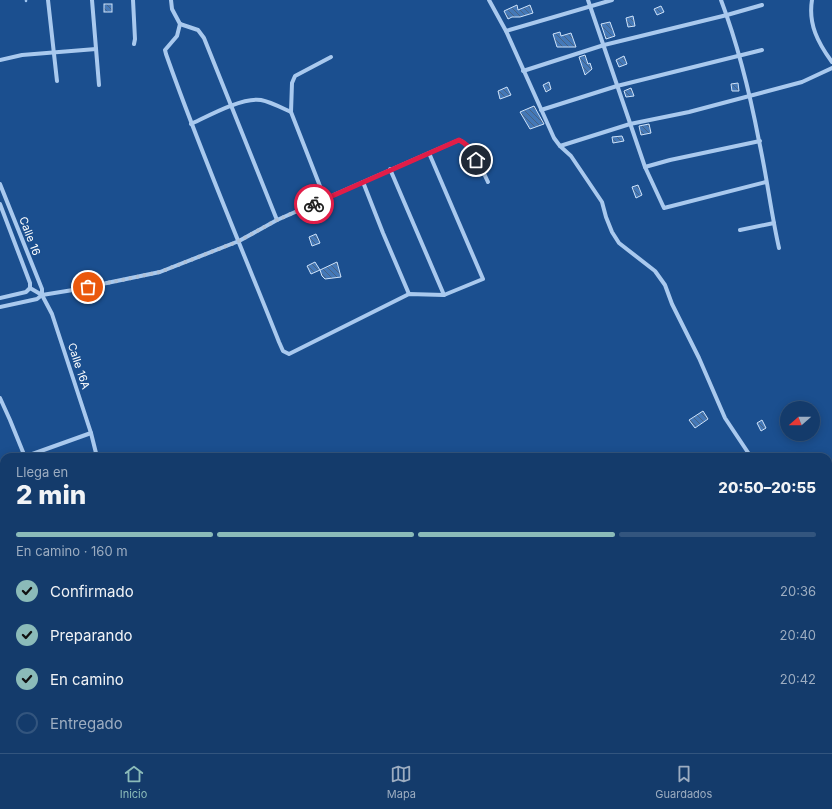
<!DOCTYPE html>
<html lang="es">
<meta charset="utf-8">
<style>
body{margin:0;font-family:Inter,sans-serif;background:#214673;color:#f1f3f6;height:100vh;display:flex;flex-direction:column;font-size:15px;white-space:nowrap}
*{box-sizing:border-box;margin:0}
p{font-size:13px;color:#9dadc1}
.icon{flex:none;width:22px;height:22px;fill:none;stroke:currentColor;stroke-width:2;stroke-linecap:round;stroke-linejoin:round}
.map{position:relative;flex:1;overflow:hidden}
.details{position:absolute;left:0px;top:453px;width:832px;height:300px;display:flex;flex-direction:column;background:#143b6b;border-radius:12px 12px 0 0;box-shadow:0 2px 10px #0003,0 0 0 1px #33557e}
.details>*{flex:none}
.needle{width:26px;rotate:249deg}
.buttons{position:absolute;left:780px;top:401px;display:grid;gap:8px}
.buttons a{display:grid;place-items:center;width:40px;height:40px;border-radius:50%;background:#143b6b;box-shadow:0 2px 10px #0003,0 0 0 1px #33557e;font-size:20px}
.pin{position:absolute;display:grid;place-items:center;width:34px;height:34px;color:#fff;margin:-17px;border:2px solid #fff;border-radius:50%;box-shadow:0 1px 4px #0007}
.courier{position:absolute;display:grid;place-items:center;width:40px;height:40px;margin:-20px;border:3px solid #e11d48;border-radius:50%;background:#fff;color:#222;box-shadow:0 1px 5px #0007}
.head em{font-style:normal;font-weight:800}
.head div{display:flex;flex-direction:column-reverse}
.head{display:flex;align-items:center;justify-content:space-between;height:68px;padding:0 16px}
h1{font-size:26px;font-weight:800;line-height:30px}
.bar{display:grid;grid-template-columns:repeat(4,1fr);gap:6px 4px;align-content:center;height:48px;padding:0 16px}
.bar i{height:5px;border-radius:3px;background:#33557e}
.bar .selected{background:#8bbbb9}
.bar p{grid-column:span 4}
ol{padding:0 16px;list-style:none}
li{display:flex;align-items:center;gap:12px;height:44px}
li p{margin-inline-start:auto}
li .icon{padding:4px;border-radius:50%;background:#8bbbb9;color:#111;stroke-width:4}
li:last-child{color:#9dadc1}
li i{width:22px;height:22px;border:2px solid #33557e;border-radius:50%}
.tab-bar{display:flex;justify-content:space-around;align-items:center;height:56px;border-top:1px solid #33557e;background:#143b6b;font-size:11px;color:#9dadc1}
.tab-bar a{display:grid;justify-items:center;gap:2px}
.tab-bar .selected{color:#8bbbb9}
.map>svg:first-child{display:block}
.lines{fill:none;stroke-linecap:round;stroke-linejoin:round}
.stream{stroke:#9cc4f0;stroke-width:2.5}
.building{fill:url(#building-back-hatch);stroke:#cfe3fa}
.street{stroke:#a9c9ee;stroke-width:4}
.done{stroke:#afc1d8;stroke-width:4;stroke-dasharray:0 7.2}
.route{stroke:#e11d48;stroke-width:5}
.labels{text-anchor:middle;dominant-baseline:central;stroke-width:3;stroke-linejoin:round;paint-order:stroke}
.street-label{font-size:11px;fill:#fff;stroke:#1b4f8f}
</style>
<div class="map">
<svg width="832" height="753" viewBox="0 0 832 753">
<defs>
<pattern id="building-back-hatch" width="6" height="6" patternUnits="userSpaceOnUse"><rect width="6" height="6" fill="#4478b7"/><path d="M-1 5l2 2M0 0l6 6M5-1l2 2" fill="none" stroke="#486282"/></pattern>
</defs>
<rect width="100%" height="100%" fill="#1b4f8f"/>
<g class="lines">
<path class="stream" d="M26,0V1"/>
</g>
<g class="building">
<rect x="104" y="4" width="8" height="8"/>
<path d="M517,5L518,10L530,5L533,13L520,17H512L508,19L504,11Z"/>
<path d="M661,6L664,12L657,15L654,9Z"/>
<path d="M633,16L635,26L628,27L626,18Z"/>
<path d="M610,22L615,36L606,39L601,24Z"/>
<path d="M560,32L561,36L571,33L576,47H557L553,34Z"/>
<path d="M585,55L588,64L590,63L592,69L585,75L579,57Z"/>
<path d="M624,56L627,64L619,67L616,60Z"/>
<path d="M549,82L551,89L546,92L543,85Z"/>
<path d="M738,83L739,91H732L731,84Z"/>
<path d="M507,87L511,95L500,99L498,91Z"/>
<path d="M631,88L634,96L626,97L624,91Z"/>
<path d="M534,106L544,124L530,129L520,112Z"/>
<path d="M649,124L651,133L641,135L639,126Z"/>
<path d="M622,136L624,141L613,143L612,137Z"/>
<path d="M638,185L642,195L636,198L632,187Z"/>
<path d="M316,234L320,243L312,246L309,237Z"/>
<path d="M315,262L320,270L311,274L307,266Z"/>
<path d="M337,262L341,277L325,279L322,276L320,270Z"/>
<path d="M703,411L708,419L695,428L689,420Z"/>
<path d="M762,420L766,428L761,431L757,423Z"/>
</g>
<g class="lines">
<g class="street">
<path d="M48,0L57,81"/>
<path d="M92,0L99,85"/>
<path d="M133,0L135,39L134,44"/>
<path d="M171,0L172,9L180,24"/>
<path d="M489,0L506,31L554,138L560,146L571,156L602,202L606,217L612,232L619,243L655,271L665,285L672,304L699,358L725,418L751,457"/>
<path d="M588,0L645,167L664,208L766,182"/>
<path d="M721,0C738,45 750,94 759,141C767,177 771,213 779,248"/>
<path d="M812,0C808,24 818,43 832,62"/>
<path d="M180,24L198,30L204,38L277,220"/>
<path d="M506,31L612,0"/>
<path d="M0,60L22,55L96,49"/>
<path d="M523,71L604,45L727,15L762,5"/>
<path d="M541,110L617,86L762,50"/>
<path d="M191,124C208,116 242,97 261,100C271,102 282,108 291,112"/>
<path d="M560,146L630,124L689,112L802,82L832,68"/>
<path d="M429,153L459,140C474,146 481,168 488,182"/>
<path d="M645,167L670,160L760,141"/>
<path d="M390,169L444,295"/>
<path d="M363,182L383,233L409,294"/>
<path d="M0,184L42,289V295"/>
<path d="M325,199L291,112L292,83L295,76L331,57"/>
<path d="M0,204L30,283V288"/>
<path d="M740,230L774,223"/>
<path d="M30,288L42,295L52,314L91,433L97,457"/>
<path d="M42,295L73,290L160,272L239,241L277,220L429,153L483,279L444,295L409,294L289,354L283,351L279,342C241,246 200,151 166,54L165,50L177,36L180,24"/>
<path d="M0,298L26,292L30,288"/>
<path d="M0,307L37,299L42,295"/>
<path d="M0,398L10,420L25,457"/>
<path d="M24,457L91,433"/>
<path d="M0,464L4,463"/>
<path d="M0,503L4,513"/>
<path d="M0,565L4,564"/>
<path d="M828,600L832,606"/>
<path d="M0,623L4,622"/>
<path d="M0,657L4,687"/>
<path d="M0,731L4,729"/>
<path d="M86,749L87,753"/>
<path d="M168,749V753"/>
<path d="M287,749L288,753"/>
<path d="M13,752L30,749"/>
<path d="M207,753L222,749"/>
<path d="M507,753L512,749"/>
</g>
</g>
<g class="lines">
<path class="done" d="M88,287L160,272L239,241L277,220L314,204"/>
<path class="route" d="M314,204L459,140C468,144 472,151 476,160"/>
</g>
<g class="labels">
<g class="street-label">
<text transform="translate(30 236) rotate(69)">Calle 16</text>
<text transform="translate(79 366) rotate(72)">Calle 16A</text>
</g>
</g>
</svg>
<div class="buttons">
<a><svg class="needle" viewBox="-14 -14 28 28"><path d="M0-13l5 13h-10z" fill="#e53935"/><path d="M0 13l5-13h-10z" fill="#9dadc1"/></svg></a>
</div>
<div class="pin" style="left:88px;top:287px;background:#ea580c"><svg class="icon" aria-label="bag" viewBox="0 0 24 24"><path d="M5 8h14l-1 12H6zM9 8a3 3 0 0 1 6 0"/></svg></div>
<div class="pin" style="left:476px;top:160px;background:#1f2937"><svg class="icon" aria-label="home" viewBox="0 0 24 24"><path d="M3 11l9-7 9 7M6 9v11h12V9"/></svg></div>
<div class="courier" style="left:314px;top:204px"><svg class="icon" aria-label="bike" viewBox="0 0 24 24"><circle cx="6" cy="16" r="4"/><circle cx="18" cy="16" r="4"/><path d="M6 16l4-8h5l3 8M10 8l3 8H6M13 5h3"/></svg></div>
<section class="details">
<div class="head"><div><h1>2 min</h1><p>Llega en</p></div><em>20:50–20:55</em></div>
<div class="bar"><i class="selected"></i><i class="selected"></i><i class="selected"></i><i></i><p>En camino · 160 m</p></div>
<ol>
<li><svg class="icon" aria-label="check" viewBox="0 0 24 24"><path d="M5 12l5 5 9-10"/></svg>Confirmado<p>20:36</p></li>
<li><svg class="icon" aria-label="check" viewBox="0 0 24 24"><path d="M5 12l5 5 9-10"/></svg>Preparando<p>20:40</p></li>
<li><svg class="icon" aria-label="check" viewBox="0 0 24 24"><path d="M5 12l5 5 9-10"/></svg>En camino<p>20:42</p></li>
<li><i></i>Entregado</li>
</ol>
</section>
</div>
<nav class="tab-bar">
<a class="selected"><svg class="icon" aria-label="home" viewBox="0 0 24 24"><path d="M3 11l9-7 9 7M6 9v11h12V9"/></svg>Inicio</a>
<a><svg class="icon" aria-label="map" viewBox="0 0 24 24"><path d="M3 6l6-2 6 2 6-2v14l-6 2-6-2-6 2zM9 4v14M15 6v14"/></svg>Mapa</a>
<a><svg class="icon" aria-label="saved" viewBox="0 0 24 24"><path d="M7 4h10v16l-5-4-5 4z"/></svg>Guardados</a>
</nav>
